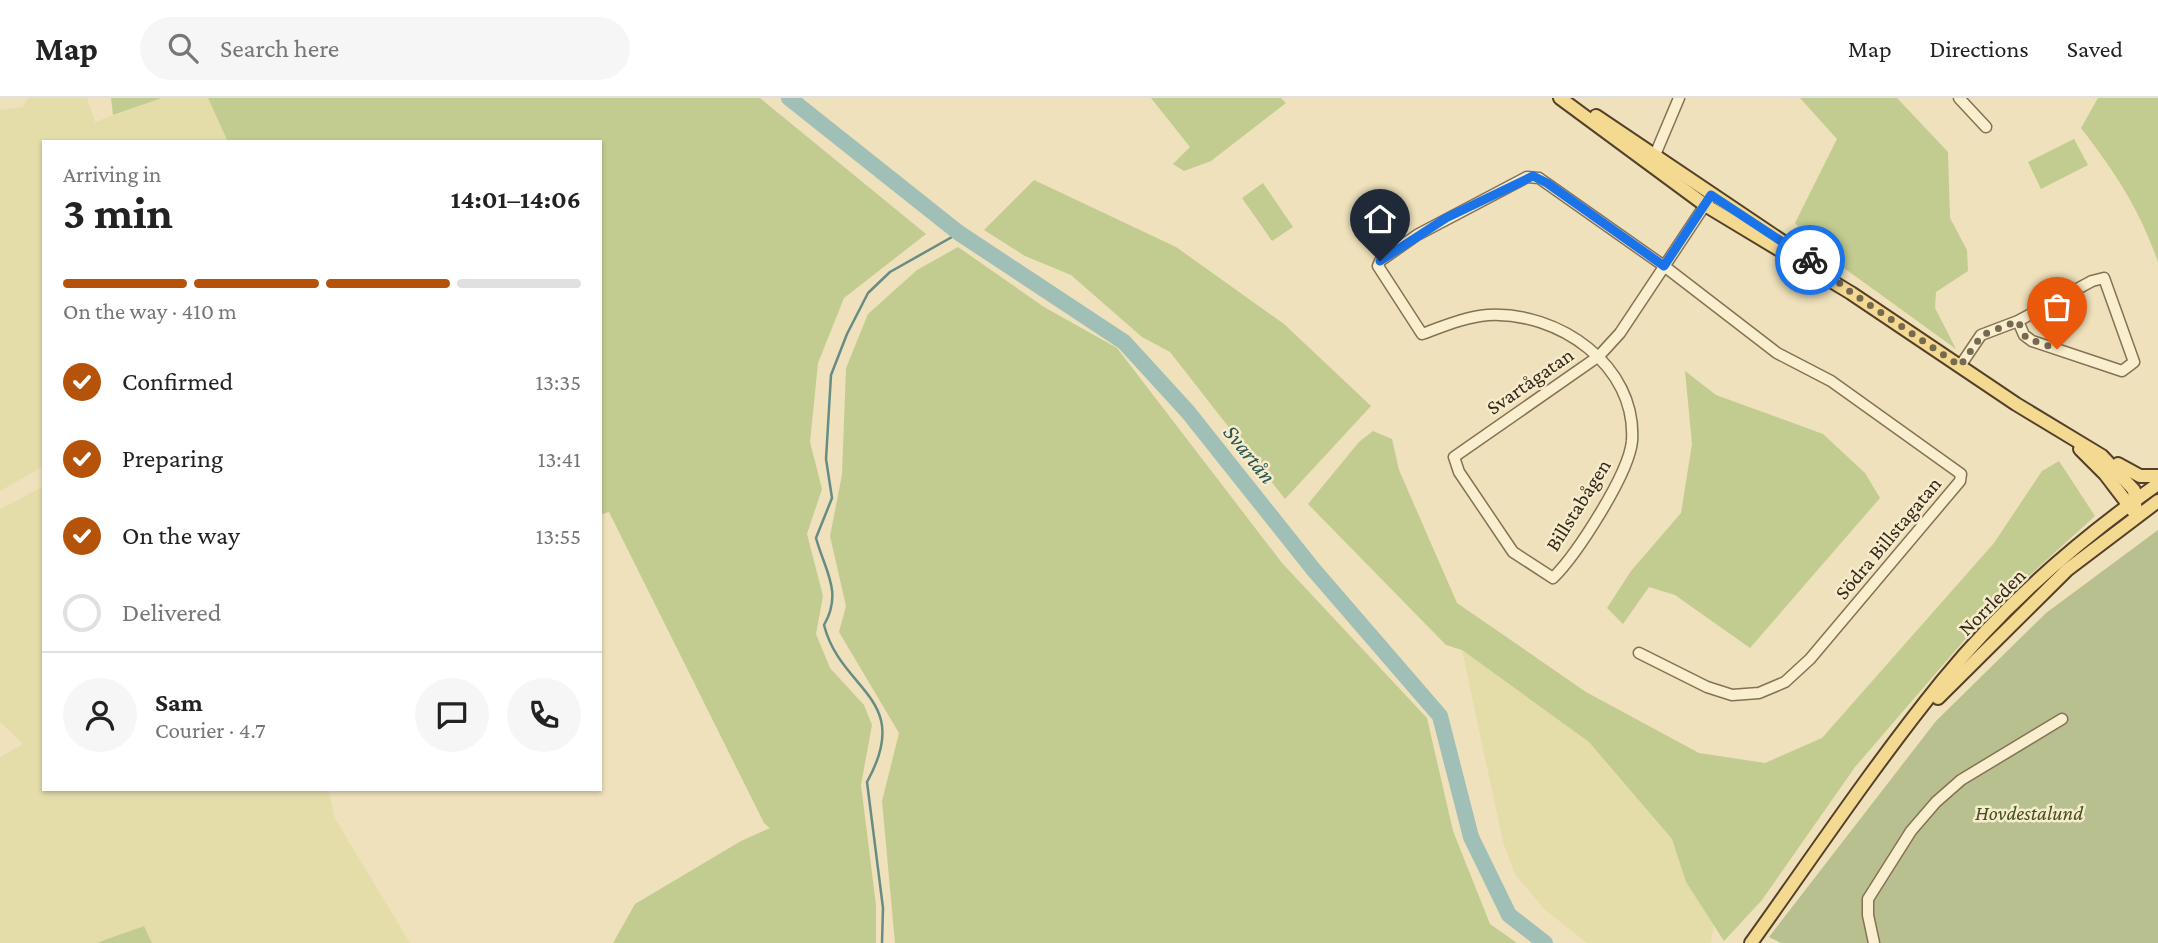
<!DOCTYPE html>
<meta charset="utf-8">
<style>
body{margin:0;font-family:"Crimson Pro",serif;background:#f6f6f6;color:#222;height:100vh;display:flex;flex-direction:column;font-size:26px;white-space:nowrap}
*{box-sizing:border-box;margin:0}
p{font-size:23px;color:#767676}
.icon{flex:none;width:38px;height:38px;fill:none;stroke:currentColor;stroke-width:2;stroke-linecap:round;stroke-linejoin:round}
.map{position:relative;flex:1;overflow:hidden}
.side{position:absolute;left:42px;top:42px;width:560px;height:651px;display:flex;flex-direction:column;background:#fff;border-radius:0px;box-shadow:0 2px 5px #0004}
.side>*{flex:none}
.pin{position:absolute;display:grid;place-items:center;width:60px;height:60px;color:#fff;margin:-72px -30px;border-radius:50% 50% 50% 0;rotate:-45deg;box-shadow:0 0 7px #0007}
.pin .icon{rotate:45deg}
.courier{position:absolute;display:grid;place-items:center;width:70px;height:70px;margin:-35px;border:5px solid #1a73e8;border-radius:50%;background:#fff;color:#222;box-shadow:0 2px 9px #0007}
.summary em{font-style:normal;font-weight:700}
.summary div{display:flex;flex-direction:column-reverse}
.summary{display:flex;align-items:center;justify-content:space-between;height:119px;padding:0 21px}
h1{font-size:46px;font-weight:700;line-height:52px}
.bar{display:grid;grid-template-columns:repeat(4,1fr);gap:10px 7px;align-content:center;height:84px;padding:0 21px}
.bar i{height:9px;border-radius:5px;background:#e0e0e0}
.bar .active{background:#b45309}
.bar p{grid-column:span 4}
.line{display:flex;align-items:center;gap:18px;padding:0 21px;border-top:2px solid #e0e0e0}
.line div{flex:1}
.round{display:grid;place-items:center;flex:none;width:74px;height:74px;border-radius:37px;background:#f6f6f6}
ol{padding:0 21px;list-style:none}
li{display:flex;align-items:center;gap:21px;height:77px}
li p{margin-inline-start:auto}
li .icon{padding:7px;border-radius:50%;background:#b45309;color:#fff;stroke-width:4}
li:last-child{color:#767676}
li i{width:38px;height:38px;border:4px solid #e0e0e0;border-radius:50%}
header{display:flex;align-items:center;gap:42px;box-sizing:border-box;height:98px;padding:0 35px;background:#fff;border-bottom:2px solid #e0e0e0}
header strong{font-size:33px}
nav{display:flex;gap:38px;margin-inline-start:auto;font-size:24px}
.search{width:490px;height:63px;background:#f6f6f6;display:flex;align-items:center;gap:18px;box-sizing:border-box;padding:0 24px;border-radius:38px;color:#767676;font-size:26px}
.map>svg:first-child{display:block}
.farmland{fill:#e4dda9}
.green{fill:#c2cc90}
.cemetery{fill:#b8c090}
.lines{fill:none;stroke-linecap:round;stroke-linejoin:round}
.stream{stroke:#678c85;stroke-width:2.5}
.river{stroke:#a0bfb7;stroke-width:16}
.minor-casing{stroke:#867155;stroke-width:13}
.major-casing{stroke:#533f2a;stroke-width:16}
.minor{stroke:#f9eece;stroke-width:10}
.major{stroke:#f4d991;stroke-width:12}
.done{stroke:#756952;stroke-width:7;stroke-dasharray:0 12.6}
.route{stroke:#1a73e8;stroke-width:9}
.labels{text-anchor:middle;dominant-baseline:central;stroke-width:5;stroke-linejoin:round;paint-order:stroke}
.street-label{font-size:21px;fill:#34281a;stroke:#f6ebcb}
.park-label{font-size:21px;font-style:italic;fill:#435120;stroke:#f6ebcb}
.water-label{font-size:23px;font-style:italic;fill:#295554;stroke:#f6ebcb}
</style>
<header>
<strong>Map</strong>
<div class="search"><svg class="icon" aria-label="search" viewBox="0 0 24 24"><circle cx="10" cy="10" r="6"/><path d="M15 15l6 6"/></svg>Search here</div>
<nav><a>Map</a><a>Directions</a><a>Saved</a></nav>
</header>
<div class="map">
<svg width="2158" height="845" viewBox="0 0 2158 845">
<rect width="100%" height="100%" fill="#eee1bb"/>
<g class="farmland">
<path d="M28,0H87L95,24L162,0H208L228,44H44V368L0,393V12L23,9Z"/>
<path d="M44,388V691H329L334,719L410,845H152L144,828L96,845H0V659L23,646L0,624V411Z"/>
<path d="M1462,552L1589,644L1672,741L1686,784L1714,824L1711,845H1587L1544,811L1515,776L1503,744Z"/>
</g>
<g class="green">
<path d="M111,0H162L113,17Z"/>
<path d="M208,0H760L926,136L844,200L818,265L810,344L822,391L807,436L823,498L816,536L830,570L864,607L872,627L861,687L876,807V845H613L635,806L741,743L770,730L764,725L609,414L600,417V44H228Z"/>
<path d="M1151,0H1281L1286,5L1211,63L1184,73L1173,66L1190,49Z"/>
<path d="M1800,0H1897L1948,54L1950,120L1967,152L1968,173L1936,194L1935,210L1956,251L1819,152L1795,125L1837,41Z"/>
<path d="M2098,0H2158V164C2140,112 2115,74 2081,30Z"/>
<path d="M2074,41L2088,67L2041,91L2028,64Z"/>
<path d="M1034,82L1176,149L1284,226L1371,308L1285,401L1170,254L1142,239L1071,177L1025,158L984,132Z"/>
<path d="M1263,85L1293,129L1272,143L1242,100Z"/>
<path d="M958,149L1044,209L1117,250L1282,465L1427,620L1453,733L1490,826L1517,845H895L882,703L899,635L839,534L846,508L830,438L842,377L846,270L868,216L917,172Z"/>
<path d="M1685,273L1716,297L1823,336L1865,375L1880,400L1750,550L1675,497L1649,489L1623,526L1607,510L1631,473L1681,415L1692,346Z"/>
<path d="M1373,333L1392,341L1399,372L1457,505L1586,594L1699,655L1765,665L1822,640L1994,445L2042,373L2059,363L2095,418L1986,517L1855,669L1762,802L1724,843L1686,784L1672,741L1589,644L1462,552L1446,547L1308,406L1359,344Z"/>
<path d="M144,828L152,845H96Z"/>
</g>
<path class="cemetery" d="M2158,432V845H1781L1769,839L1936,623L2046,515Z"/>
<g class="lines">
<path class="stream" d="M882,845L883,810L867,684C914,599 841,594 824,527C843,494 825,473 816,440L832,400L826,361L831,277L847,236L868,195L890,174L959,135"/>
<path class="river" d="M789,0L959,135L1124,244L1188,314L1313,471L1440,618L1471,739L1509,817L1545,845"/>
<g class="minor-casing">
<g id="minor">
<path d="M1959,0L1986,29"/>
<path d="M1652,64L1679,0"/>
<path d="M1960,268L1981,237L2018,223L2024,237L2032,243L2122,273L2134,264L2104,180L2092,183L2018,223"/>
<path d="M1639,555L1707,589L1732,597L1759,595L1785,584L1810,561L1960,383L1961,376L1831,283L1777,255L1664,168L1539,80L1527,79L1417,137L1380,163L1378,168L1422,236C1444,228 1465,219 1488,217C1558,213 1637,267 1632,343C1629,376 1577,456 1553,480L1513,454L1459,374L1454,359L1599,258L1620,235L1709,101"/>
<path d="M1874,845L1868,817V801L1911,733L1936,704L1961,682L2062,621"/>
</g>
</g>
<g class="major-casing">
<g id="major">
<path d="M1560,0L1705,107L1851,195L2016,306L2102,358L2134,392L2136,417"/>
<path d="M1596,18L1807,160"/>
<path d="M2080,351L2105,376L2134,414"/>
<path d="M2118,366L2140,378H2158"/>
<path d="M1938,600L2067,472L2158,403"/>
<path d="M1751,845C1814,757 1874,667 1942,583C2002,509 2080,441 2158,386"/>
</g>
</g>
<use href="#minor" class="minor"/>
<use href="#major" class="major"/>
</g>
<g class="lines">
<path class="done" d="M1810,162L1852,195L1960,268L1982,237L2018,223L2026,240L2057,251"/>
<path class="route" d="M1380,163L1446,120L1533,78L1547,85L1664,168L1711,97L1810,162"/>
</g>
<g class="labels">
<g class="street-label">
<text transform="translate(1530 283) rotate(-35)">Svartågatan</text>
<text transform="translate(1578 407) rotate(-58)">Billstabågen</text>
<text transform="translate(1888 440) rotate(-50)">Södra Billstagatan</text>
<text transform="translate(1992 504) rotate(-45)">Norrleden</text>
</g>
<g class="park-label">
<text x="2029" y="715">Hovdestalund</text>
</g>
<g class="water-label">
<text transform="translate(1250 356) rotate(51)">Svartån</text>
</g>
</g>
</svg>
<div class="pin" style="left:2057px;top:251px;background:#ea580c"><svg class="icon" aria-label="bag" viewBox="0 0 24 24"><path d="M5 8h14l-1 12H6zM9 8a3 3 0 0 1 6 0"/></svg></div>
<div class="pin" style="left:1380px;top:163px;background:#1f2937"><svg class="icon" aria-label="home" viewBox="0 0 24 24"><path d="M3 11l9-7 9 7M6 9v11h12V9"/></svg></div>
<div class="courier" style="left:1810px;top:162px"><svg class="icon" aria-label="bike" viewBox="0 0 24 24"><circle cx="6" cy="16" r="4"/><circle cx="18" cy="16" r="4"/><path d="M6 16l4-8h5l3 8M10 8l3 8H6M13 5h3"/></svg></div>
<section class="side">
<div class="summary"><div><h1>3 min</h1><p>Arriving in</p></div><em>14:01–14:06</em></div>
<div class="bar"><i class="active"></i><i class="active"></i><i class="active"></i><i></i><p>On the way · 410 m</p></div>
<ol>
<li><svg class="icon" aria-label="check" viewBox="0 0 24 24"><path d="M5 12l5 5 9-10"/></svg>Confirmed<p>13:35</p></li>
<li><svg class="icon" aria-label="check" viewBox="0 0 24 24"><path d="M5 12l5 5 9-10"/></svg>Preparing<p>13:41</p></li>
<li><svg class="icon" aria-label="check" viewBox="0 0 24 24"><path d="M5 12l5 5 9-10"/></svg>On the way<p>13:55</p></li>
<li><i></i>Delivered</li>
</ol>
<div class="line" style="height:126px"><a class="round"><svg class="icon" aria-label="person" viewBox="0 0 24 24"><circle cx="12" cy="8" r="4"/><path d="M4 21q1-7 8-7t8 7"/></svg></a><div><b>Sam</b><p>Courier · 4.7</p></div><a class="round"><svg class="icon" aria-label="chat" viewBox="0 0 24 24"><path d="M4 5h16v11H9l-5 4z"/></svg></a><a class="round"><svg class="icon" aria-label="phone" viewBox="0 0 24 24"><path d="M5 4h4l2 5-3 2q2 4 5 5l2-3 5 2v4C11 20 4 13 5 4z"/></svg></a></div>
</section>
</div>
